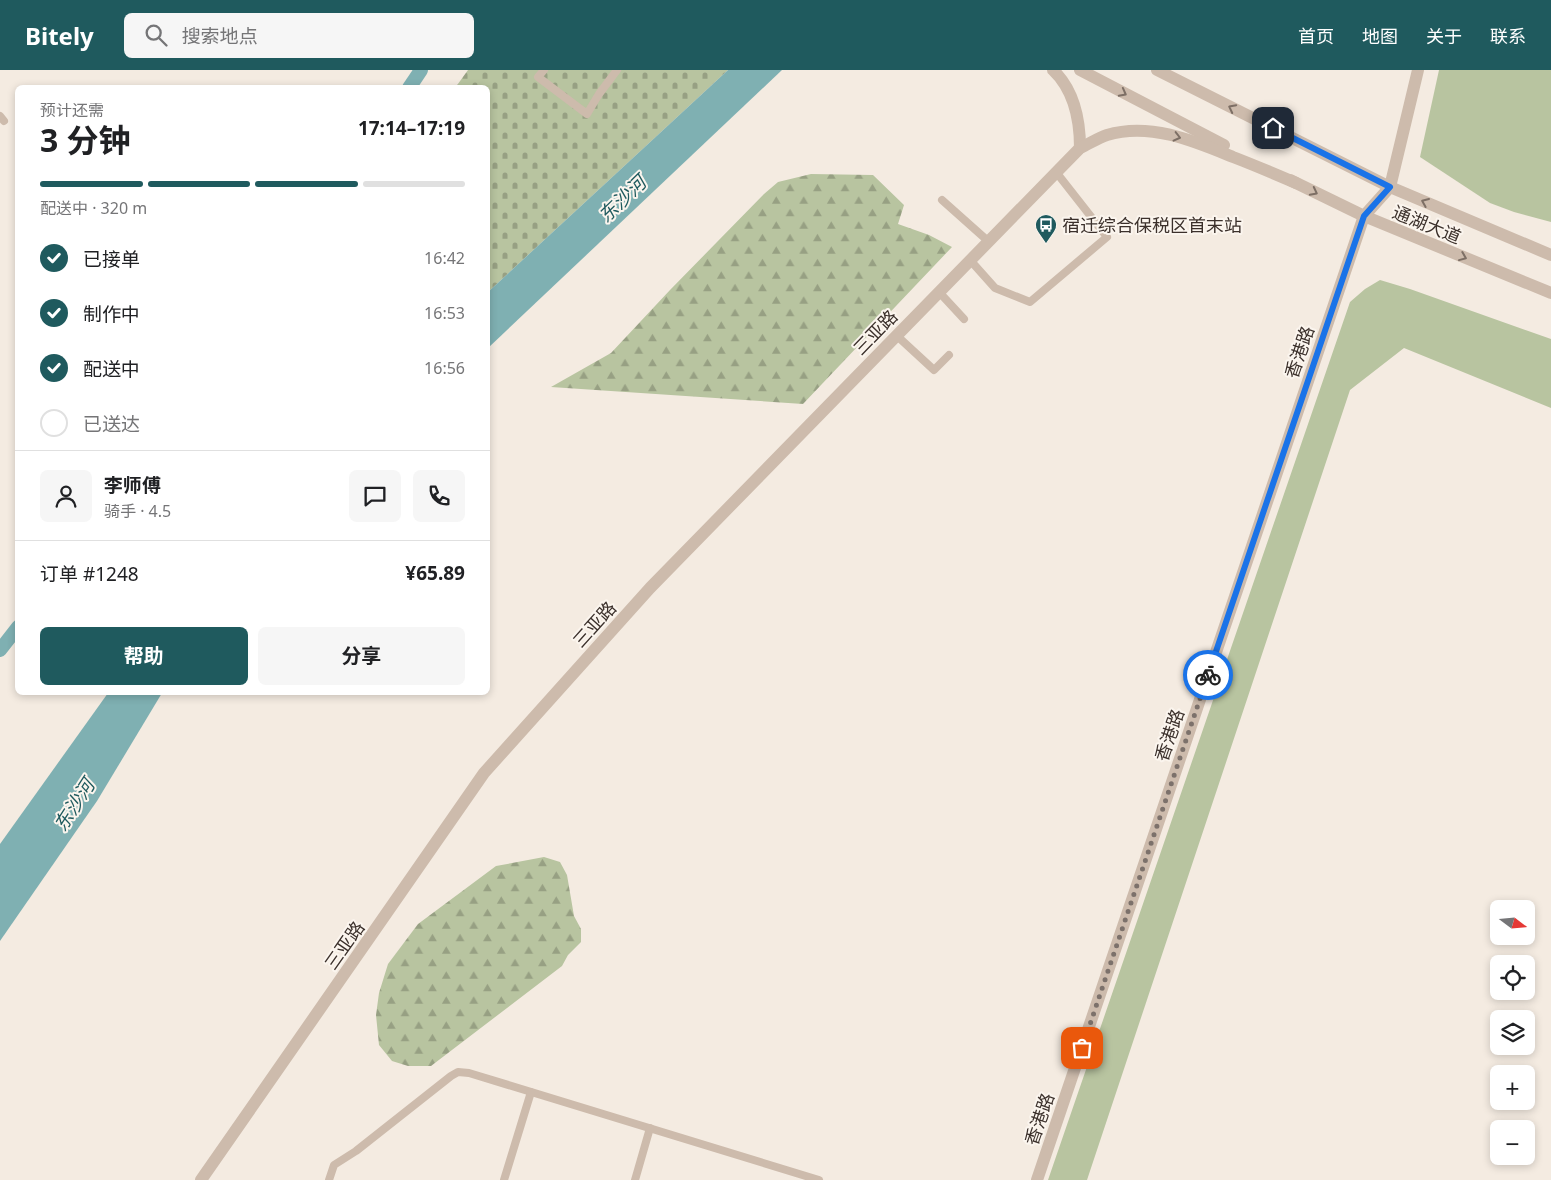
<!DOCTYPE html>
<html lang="zh">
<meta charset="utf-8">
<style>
body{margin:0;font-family:"Noto Sans","Noto Sans SC",sans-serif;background:#f6f6f6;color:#202124;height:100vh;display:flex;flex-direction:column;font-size:19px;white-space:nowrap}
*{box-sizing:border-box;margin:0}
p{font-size:16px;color:#757577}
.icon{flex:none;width:28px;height:28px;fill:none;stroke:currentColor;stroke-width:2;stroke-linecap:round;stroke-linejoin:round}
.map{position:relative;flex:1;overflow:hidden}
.panel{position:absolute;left:15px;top:15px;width:475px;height:610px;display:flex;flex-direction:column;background:#fff;border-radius:8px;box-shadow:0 2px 8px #0003}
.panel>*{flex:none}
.needle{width:32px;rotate:106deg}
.fabs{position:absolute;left:1490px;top:830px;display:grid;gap:10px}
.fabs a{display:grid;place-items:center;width:45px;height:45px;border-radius:8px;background:#fff;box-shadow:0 2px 8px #0003;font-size:25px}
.pin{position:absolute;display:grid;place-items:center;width:42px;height:42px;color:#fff;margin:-21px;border-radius:10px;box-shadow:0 2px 8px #0006}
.courier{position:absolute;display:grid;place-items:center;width:50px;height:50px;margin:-25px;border:4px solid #1a73e8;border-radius:50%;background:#fff;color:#222;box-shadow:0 1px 6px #0007}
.headline em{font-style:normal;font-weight:700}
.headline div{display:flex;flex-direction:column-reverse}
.headline{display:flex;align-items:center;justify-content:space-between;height:85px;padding:0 25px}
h1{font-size:32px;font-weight:700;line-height:38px}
.bar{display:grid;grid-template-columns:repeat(4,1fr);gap:8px 5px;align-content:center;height:60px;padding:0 25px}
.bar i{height:6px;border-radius:4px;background:#e0e0e0}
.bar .current{background:#1f5a5e}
.bar p{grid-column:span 4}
.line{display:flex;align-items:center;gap:12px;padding:0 25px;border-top:1px solid #e0e0e0}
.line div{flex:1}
.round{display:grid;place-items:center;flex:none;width:52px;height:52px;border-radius:8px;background:#f6f6f6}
ol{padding:0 25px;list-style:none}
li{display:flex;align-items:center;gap:15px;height:55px}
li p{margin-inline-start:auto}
li .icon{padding:5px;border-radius:50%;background:#1f5a5e;color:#fff;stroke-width:4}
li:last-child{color:#757577}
li i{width:28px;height:28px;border:2px solid #e0e0e0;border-radius:50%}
.primary-button{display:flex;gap:10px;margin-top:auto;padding:10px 25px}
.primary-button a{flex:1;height:58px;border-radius:8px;background:#1f5a5e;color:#fff;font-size:20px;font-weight:700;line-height:58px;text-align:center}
.primary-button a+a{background:#f6f6f6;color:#202124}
header{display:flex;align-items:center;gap:30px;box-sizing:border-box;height:70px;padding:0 25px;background:#1f5a5e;color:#fff}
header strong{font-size:24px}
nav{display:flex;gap:28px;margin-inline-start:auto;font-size:18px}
.search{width:350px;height:45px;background:#f6f6f6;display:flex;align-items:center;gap:12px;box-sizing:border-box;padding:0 18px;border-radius:8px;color:#757577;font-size:19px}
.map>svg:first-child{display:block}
.green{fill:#b8c4a0}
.forest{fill:url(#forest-firs)}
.cemetery{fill:url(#cemetery-stones)}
.water{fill:#7fb0b2}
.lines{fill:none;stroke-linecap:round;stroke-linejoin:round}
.canal{stroke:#7fb0b2;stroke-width:14}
.service{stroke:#cdbbac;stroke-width:8}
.minor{stroke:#cdbbac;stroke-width:12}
.tertiary{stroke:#cdbbac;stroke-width:12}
.oneway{stroke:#7d6f65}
.done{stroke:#7c716b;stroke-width:5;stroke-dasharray:0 9}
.route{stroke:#1a73e8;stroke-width:6}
.labels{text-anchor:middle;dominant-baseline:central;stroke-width:4;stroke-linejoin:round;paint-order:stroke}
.street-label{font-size:18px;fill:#3b302b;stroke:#fbf5ee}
.poi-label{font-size:18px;fill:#3b302b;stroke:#fbf5ee;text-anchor:start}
.water-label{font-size:19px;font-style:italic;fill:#1f5a5e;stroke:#fbf5ee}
</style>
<header>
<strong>Bitely</strong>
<div class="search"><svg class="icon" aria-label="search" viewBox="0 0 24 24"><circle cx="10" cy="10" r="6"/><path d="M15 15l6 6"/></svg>搜索地点</div>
<nav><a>首页</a><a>地图</a><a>关于</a><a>联系</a></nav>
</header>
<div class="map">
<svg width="1551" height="1110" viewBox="0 0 1551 1110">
<defs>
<pattern id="forest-firs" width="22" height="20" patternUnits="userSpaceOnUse" patternTransform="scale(1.25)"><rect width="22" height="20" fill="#b8c4a0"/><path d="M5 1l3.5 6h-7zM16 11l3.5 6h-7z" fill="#97a083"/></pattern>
<pattern id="cemetery-stones" width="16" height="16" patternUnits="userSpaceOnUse" patternTransform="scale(1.25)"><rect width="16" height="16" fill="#b8c4a0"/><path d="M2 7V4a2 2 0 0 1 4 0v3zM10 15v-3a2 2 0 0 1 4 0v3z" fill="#97a083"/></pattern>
</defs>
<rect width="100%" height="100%" fill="#f4ebe1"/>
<g class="green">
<path d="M1439,0H1551V152L1514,142L1490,133L1420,87Z"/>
<path d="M1380,210L1410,219L1551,269V338L1404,278L1350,320L1087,1110H1048L1350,232L1365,219Z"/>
</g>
<g class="forest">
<path d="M811,104L873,105L904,135L898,154L929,165L952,177L803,334L551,317L611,283L670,220L764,124L778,112Z"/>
<path d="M544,787L560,792L567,805L574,846L581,859V872L568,885L562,896L431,996H408L392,991L379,975L376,945L379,923L388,894L418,854L496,796Z"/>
</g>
<path class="cemetery" d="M468,0H728L488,222V18H455Z"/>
<g class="water">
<path d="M728,0H782L488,278V222Z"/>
<path d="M108,623H162L97,731L0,871V774Z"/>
</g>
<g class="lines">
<g class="canal">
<path d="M409,18L421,0"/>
<path d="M0,580L18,557"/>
</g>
<g class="service">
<path d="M544,0L538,7L587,44L599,24L617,0"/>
<path d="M0,46L4,51"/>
<path d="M942,130L988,171"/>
<path d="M970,190L995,218L1030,232L1107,167L1056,102"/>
<path d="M939,222L964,249"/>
<path d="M896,265L934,300L949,285"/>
<path d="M329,1110L334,1095L356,1081L451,1006L458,1002L469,1003L819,1110"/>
<path d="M504,1110L531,1022"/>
<path d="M635,1110L650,1058"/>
</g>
<path class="minor" d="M1364,146L1390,117L1418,0"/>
<g class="tertiary">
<path d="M1053,0C1074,20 1080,50 1080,78"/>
<path d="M1080,0L1224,75"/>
<path d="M1157,0L1390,117L1551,185"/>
<path d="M1290,110L1364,146L1551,223"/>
<path d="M201,1110L484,703L650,518L1080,78C1089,74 1098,68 1107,65C1150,52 1194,71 1233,87C1254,95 1275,104 1296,113"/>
<path d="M1037,1110L1364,146"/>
</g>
</g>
<defs><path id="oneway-chevron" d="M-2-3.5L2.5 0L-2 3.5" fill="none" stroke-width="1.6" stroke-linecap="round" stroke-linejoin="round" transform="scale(1.25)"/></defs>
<g class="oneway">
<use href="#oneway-chevron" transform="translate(1123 23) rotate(28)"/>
<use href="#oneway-chevron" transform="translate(1232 38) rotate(-153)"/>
<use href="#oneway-chevron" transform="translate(1177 67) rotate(14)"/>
<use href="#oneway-chevron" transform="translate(1314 122) rotate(27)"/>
<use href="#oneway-chevron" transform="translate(1425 132) rotate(-157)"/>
<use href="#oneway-chevron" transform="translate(1463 187) rotate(22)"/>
</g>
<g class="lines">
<path class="done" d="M1082,978L1208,605"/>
<path class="route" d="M1208,605L1364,146L1390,117L1273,58"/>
</g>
<defs>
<g id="bus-pin" transform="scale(1.125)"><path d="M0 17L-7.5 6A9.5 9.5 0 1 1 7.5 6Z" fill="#1f5a5e" stroke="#fbf5ee"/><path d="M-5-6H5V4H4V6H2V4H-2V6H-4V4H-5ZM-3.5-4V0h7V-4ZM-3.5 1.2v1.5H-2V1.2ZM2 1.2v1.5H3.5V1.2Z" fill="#fff"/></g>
</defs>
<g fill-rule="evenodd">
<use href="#bus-pin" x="1046" y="155"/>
</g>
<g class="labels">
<g class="street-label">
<text transform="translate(1427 154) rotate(22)">通湖大道</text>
<text transform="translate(875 262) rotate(-46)">三亚路</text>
<text transform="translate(1299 282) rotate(-71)">香港路</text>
<text transform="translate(594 554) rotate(-48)">三亚路</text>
<text transform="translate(1169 665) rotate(-71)">香港路</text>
<text transform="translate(344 875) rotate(-55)">三亚路</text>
<text transform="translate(1039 1049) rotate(-71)">香港路</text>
</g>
<g class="poi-label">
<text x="1062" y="155">宿迁综合保税区首末站</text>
</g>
<g class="water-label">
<text transform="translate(622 129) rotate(-44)">东沙河</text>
<text transform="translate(74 735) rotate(-57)">东沙河</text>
</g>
</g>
</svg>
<div class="fabs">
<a><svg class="needle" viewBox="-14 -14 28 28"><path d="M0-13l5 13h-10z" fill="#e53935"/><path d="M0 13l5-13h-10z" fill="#757577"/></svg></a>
<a><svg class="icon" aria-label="locate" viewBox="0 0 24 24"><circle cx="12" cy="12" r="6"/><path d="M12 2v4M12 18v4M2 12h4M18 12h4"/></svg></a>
<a><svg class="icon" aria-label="layers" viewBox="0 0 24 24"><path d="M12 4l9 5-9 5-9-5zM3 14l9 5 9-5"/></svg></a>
<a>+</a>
<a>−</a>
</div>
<div class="pin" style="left:1082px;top:978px;background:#ea580c"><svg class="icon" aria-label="bag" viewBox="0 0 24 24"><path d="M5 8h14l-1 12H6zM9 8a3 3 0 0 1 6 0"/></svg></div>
<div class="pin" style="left:1273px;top:58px;background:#1f2937"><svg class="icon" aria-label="home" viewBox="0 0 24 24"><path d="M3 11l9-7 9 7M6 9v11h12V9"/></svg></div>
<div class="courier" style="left:1208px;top:605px"><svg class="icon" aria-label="bike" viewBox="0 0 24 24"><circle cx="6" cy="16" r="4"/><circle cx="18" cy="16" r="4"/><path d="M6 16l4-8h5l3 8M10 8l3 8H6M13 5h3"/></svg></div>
<section class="panel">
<div class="headline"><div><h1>3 分钟</h1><p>预计还需</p></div><em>17:14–17:19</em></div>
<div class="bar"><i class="current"></i><i class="current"></i><i class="current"></i><i></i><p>配送中 · 320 m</p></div>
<ol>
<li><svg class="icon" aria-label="check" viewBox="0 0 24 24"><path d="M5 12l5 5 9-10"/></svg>已接单<p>16:42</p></li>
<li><svg class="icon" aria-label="check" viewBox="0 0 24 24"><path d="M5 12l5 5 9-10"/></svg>制作中<p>16:53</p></li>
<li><svg class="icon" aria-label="check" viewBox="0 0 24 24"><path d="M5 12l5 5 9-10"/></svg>配送中<p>16:56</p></li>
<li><i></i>已送达</li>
</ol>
<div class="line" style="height:90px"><a class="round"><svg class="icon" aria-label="person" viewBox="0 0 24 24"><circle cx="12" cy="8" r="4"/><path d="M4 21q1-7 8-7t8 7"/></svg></a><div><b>李师傅</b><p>骑手 · 4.5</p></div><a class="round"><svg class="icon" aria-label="chat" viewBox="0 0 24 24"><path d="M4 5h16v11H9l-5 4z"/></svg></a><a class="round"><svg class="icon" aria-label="phone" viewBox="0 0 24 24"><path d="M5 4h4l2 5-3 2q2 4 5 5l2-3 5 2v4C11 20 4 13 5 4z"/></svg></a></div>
<div class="line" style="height:65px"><div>订单 #1248</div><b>¥65.89</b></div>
<div class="primary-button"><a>帮助</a><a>分享</a></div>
</section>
</div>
